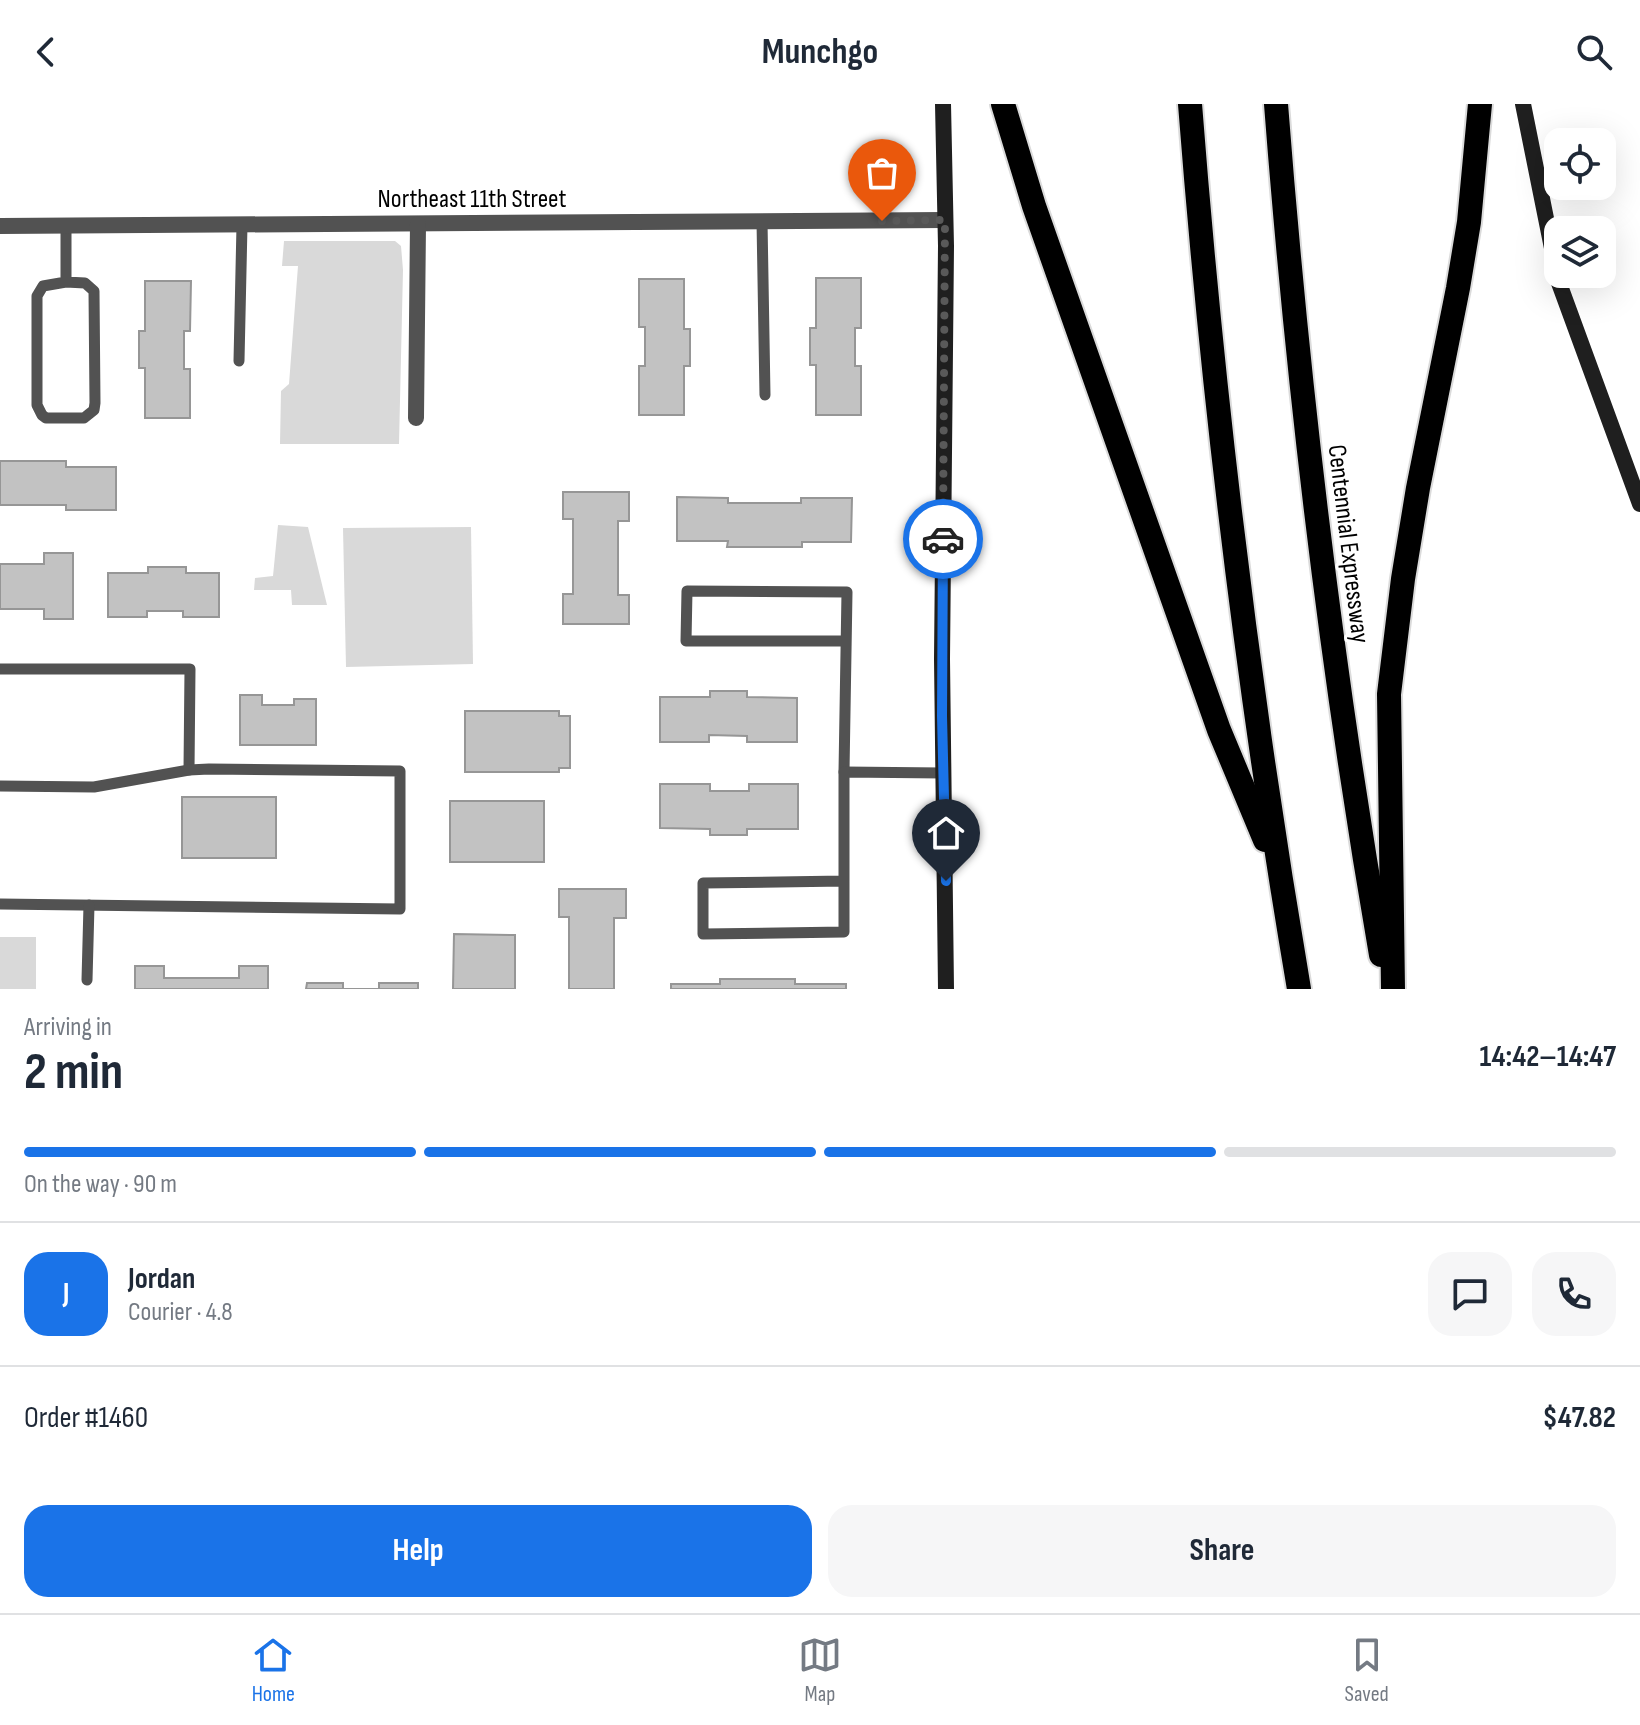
<!DOCTYPE html>
<meta charset="utf-8">
<style>
body{margin:0;font-family:"Sofia Sans Condensed",sans-serif;background:#f6f6f7;color:#1f2937;height:100vh;display:flex;flex-direction:column;font-size:30px;white-space:nowrap}
*{box-sizing:border-box;margin:0}
p{font-size:26px;color:#747a83}
.icon{flex:none;width:44px;height:44px;fill:none;stroke:currentColor;stroke-width:2;stroke-linecap:round;stroke-linejoin:round}
.map{position:relative;height:885px;overflow:hidden}
.details{display:flex;flex-direction:column;background:#fff;flex:1}
.details>*{flex:none}
.fabs{position:absolute;left:1544px;top:24px;display:grid;gap:16px}
.fabs a{display:grid;place-items:center;width:72px;height:72px;border-radius:16px;background:#fff;box-shadow:0 8px 32px #0002;font-size:40px}
.pin{position:absolute;display:grid;place-items:center;width:68px;height:68px;color:#fff;margin:-82px -34px;border-radius:50% 50% 50% 0;rotate:-45deg;box-shadow:0 0 8px #0007}
.pin .icon{rotate:45deg}
.courier{position:absolute;display:grid;place-items:center;width:80px;height:80px;margin:-40px;border:6px solid #1a73e8;border-radius:50%;background:#fff;color:#222;box-shadow:0 2px 10px #0007}
.headline em{font-style:normal;font-weight:700}
.headline div{display:flex;flex-direction:column-reverse}
.headline{display:flex;align-items:center;justify-content:space-between;height:136px;padding:0 24px}
h1{font-size:52px;font-weight:700;line-height:60px}
.bar{display:grid;grid-template-columns:repeat(4,1fr);gap:12px 8px;align-content:center;height:96px;padding:0 24px}
.bar i{height:10px;border-radius:6px;background:#e0e1e3}
.bar .active{background:#1a73e8}
.bar p{grid-column:span 4}
.line{display:flex;align-items:center;gap:20px;padding:0 24px;border-top:2px solid #e0e1e3}
.line div{flex:1}
.round{display:grid;place-items:center;flex:none;width:84px;height:84px;border-radius:24px;background:#f6f6f7}
.cta{display:flex;gap:16px;margin-top:auto;padding:16px 24px}
.cta a{flex:1;height:92px;border-radius:24px;background:#1a73e8;color:#fff;font-size:32px;font-weight:700;line-height:92px;text-align:center}
.cta a+a{background:#f6f6f7;color:#1f2937}
header{display:flex;justify-content:space-between;align-items:center;height:104px;padding:0 24px;background:#fff;font-size:36px;font-weight:700}
.dock{display:flex;justify-content:space-around;align-items:center;height:112px;border-top:2px solid #e0e1e3;background:#fff;font-size:22px;color:#747a83}
.dock a{display:grid;justify-items:center;gap:4px}
.dock .active{color:#1a73e8}
.map>svg:first-child{display:block}
.green{fill:#d9d9d9}
.building{fill:#c2c2c2;stroke:#969696;stroke-width:2}
.lines{fill:none;stroke-linecap:round;stroke-linejoin:round}
.motorway-casing{stroke:#dbdbdb;stroke-width:28}
.service{stroke:#525252;stroke-width:11}
.minor{stroke:#525252;stroke-width:16}
.secondary{stroke:#1f1f1f;stroke-width:16}
.motorway{stroke:#000;stroke-width:24}
.done{stroke:#595959;stroke-width:8;stroke-dasharray:0 14.4}
.route{stroke:#1a73e8;stroke-width:10}
.labels{text-anchor:middle;dominant-baseline:central;stroke-width:6;stroke-linejoin:round;paint-order:stroke}
.street-label{font-size:26px;fill:#000;stroke:#fff}
</style>
<header><svg class="icon" aria-label="back" viewBox="0 0 24 24"><path d="M15 5l-7 7 7 7"/></svg>Munchgo<svg class="icon" aria-label="search" viewBox="0 0 24 24"><circle cx="10" cy="10" r="6"/><path d="M15 15l6 6"/></svg></header>
<div class="map">
<svg width="1640" height="885" viewBox="0 0 1640 885">
<rect width="100%" height="100%" fill="#fff"/>
<g class="green">
<path d="M284,137H395L401,142L403,166L399,340H280L281,287L289,280L298,162H282Z"/>
<path d="M278,421L308,423L327,501H292L291,486H254L255,474L273,472Z"/>
<path d="M471,423L473,560L346,563L343,424Z"/>
<rect x="0" y="833" width="36" height="52"/>
</g>
<g class="building">
<path d="M816,174H861V224H855V262H861V311H816V261H810V224H816Z"/>
<path d="M639,175H684V225H690V262H684V311H639V262H645V223H639Z"/>
<path d="M145,177H191L190,227H184V265H190V314H145V264H139V227H145Z"/>
<path d="M0,357H66V363H116V406H66V401H0Z"/>
<path d="M563,388H629V417H618V491H629V520H563V490H573V415H563Z"/>
<path d="M677,393L728,394V399H801V394H852L851,438H802V443H727L728,437H677Z"/>
<path d="M44,449H73V515H44V505H0V460H44Z"/>
<path d="M148,463H186V469H219V513H183V507H147V513H108V469H148Z"/>
<path d="M710,587H747V593L797,594V638H747V632L709,631V638H660V593H710Z"/>
<path d="M240,591H262V601H294V595H316V641H240Z"/>
<path d="M465,607H559V612H570V664H559V668H465Z"/>
<path d="M660,680H710V687H749V680H798V725H747V731H710V725L660,724Z"/>
<rect x="182" y="693" width="94" height="61"/>
<rect x="450" y="697" width="94" height="61"/>
<path d="M559,785H626V814H614V885H569V813H559Z"/>
<path d="M454,830L515,831V885H453Z"/>
<path d="M135,862H164V874H239V862H268V885H135Z"/>
<path d="M720,875H795V880H846V885H671V880H720Z"/>
<path d="M307,879H343V885H379V879H418V885H306Z"/>
</g>
<g class="lines">
<g class="motorway-casing">
<g id="motorway">
<path d="M1003,0L1034,102L1219,626L1265,736"/>
<path d="M1190,0C1213,297 1249,592 1299,885"/>
<path d="M1276,0C1298,285 1332,569 1381,851"/>
<path d="M1393,885L1389,590L1403,475L1418,384L1458,184L1469,118L1480,0"/>
</g>
</g>
<g class="service">
<path d="M762,117L765,291"/>
<path d="M66,122V178L85,179L94,187L95,299L94,306L84,314H46L42,311L37,301V192L43,182L66,178"/>
<path d="M239,257L242,121"/>
<path d="M0,565H190L189,666"/>
<path d="M844,668L847,488L687,487L686,537H846"/>
<path d="M0,682L94,683L189,666L209,665L400,667V805L0,800"/>
<path d="M844,777L703,779V830L844,828V668L943,669"/>
<path d="M87,876L89,801"/>
</g>
<g class="minor">
<path d="M0,122L945,116"/>
<path d="M416,314L418,120"/>
</g>
<g class="secondary">
<path d="M943,0L946,142L942,555L946,885"/>
<path d="M1523,0L1559,179L1640,400"/>
</g>
<use href="#motorway" class="motorway"/>
</g>
<g class="lines">
<path class="done" d="M882,117L945,116L943,435"/>
<path class="route" d="M943,435L942,612L946,777"/>
</g>
<g class="labels">
<g class="street-label">
<text x="472" y="95">Northeast 11th Street</text>
<text transform="translate(1348 440) rotate(83)">Centennial Expressway</text>
</g>
</g>
</svg>
<div class="fabs">
<a><svg class="icon" aria-label="locate" viewBox="0 0 24 24"><circle cx="12" cy="12" r="6"/><path d="M12 2v4M12 18v4M2 12h4M18 12h4"/></svg></a>
<a><svg class="icon" aria-label="layers" viewBox="0 0 24 24"><path d="M12 4l9 5-9 5-9-5zM3 14l9 5 9-5"/></svg></a>
</div>
<div class="pin" style="left:882px;top:117px;background:#ea580c"><svg class="icon" aria-label="bag" viewBox="0 0 24 24"><path d="M5 8h14l-1 12H6zM9 8a3 3 0 0 1 6 0"/></svg></div>
<div class="pin" style="left:946px;top:777px;background:#1f2937"><svg class="icon" aria-label="home" viewBox="0 0 24 24"><path d="M3 11l9-7 9 7M6 9v11h12V9"/></svg></div>
<div class="courier" style="left:943px;top:435px"><svg class="icon" aria-label="car" viewBox="0 0 24 24"><path d="M5 17H2v-5l4-1 3-4h7l3 4 3 1v5h-3M9 17h6M6 11h13"/><circle cx="7" cy="17" r="2"/><circle cx="17" cy="17" r="2"/></svg></div>
</div>
<section class="details">
<div class="headline"><div><h1>2 min</h1><p>Arriving in</p></div><em>14:42–14:47</em></div>
<div class="bar"><i class="active"></i><i class="active"></i><i class="active"></i><i></i><p>On the way · 90 m</p></div>
<div class="line" style="height:144px"><b class="round" style="background:#1a73e8;color:#fff">J</b><div><b>Jordan</b><p>Courier · 4.8</p></div><a class="round"><svg class="icon" aria-label="chat" viewBox="0 0 24 24"><path d="M4 5h16v11H9l-5 4z"/></svg></a><a class="round"><svg class="icon" aria-label="phone" viewBox="0 0 24 24"><path d="M5 4h4l2 5-3 2q2 4 5 5l2-3 5 2v4C11 20 4 13 5 4z"/></svg></a></div>
<div class="line" style="height:104px"><div>Order #1460</div><b>$47.82</b></div>
<div class="cta"><a>Help</a><a>Share</a></div>
</section>
<nav class="dock">
<a class="active"><svg class="icon" aria-label="home" viewBox="0 0 24 24"><path d="M3 11l9-7 9 7M6 9v11h12V9"/></svg>Home</a>
<a><svg class="icon" aria-label="map" viewBox="0 0 24 24"><path d="M3 6l6-2 6 2 6-2v14l-6 2-6-2-6 2zM9 4v14M15 6v14"/></svg>Map</a>
<a><svg class="icon" aria-label="saved" viewBox="0 0 24 24"><path d="M7 4h10v16l-5-4-5 4z"/></svg>Saved</a>
</nav>
